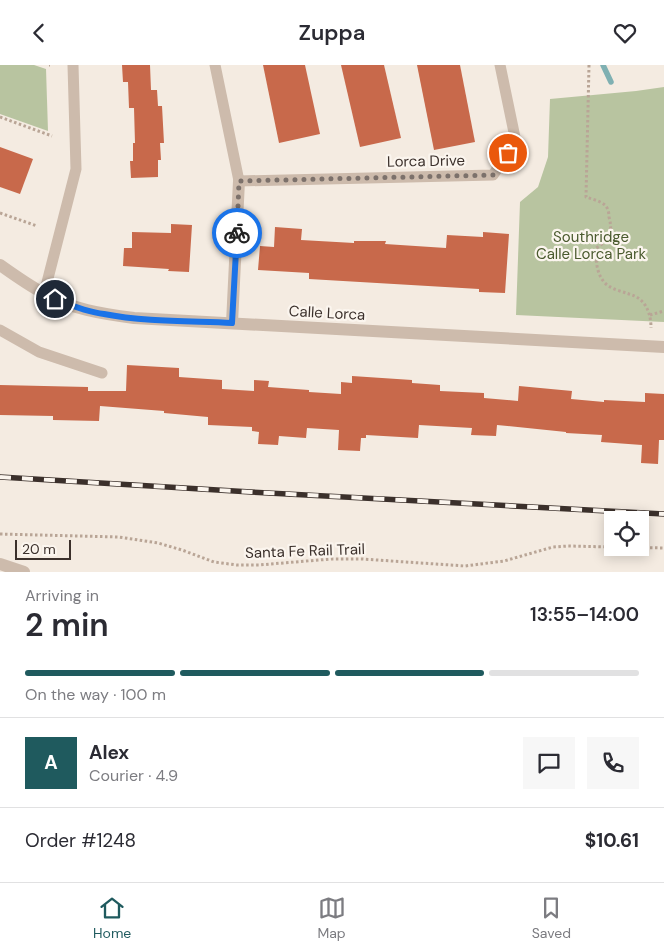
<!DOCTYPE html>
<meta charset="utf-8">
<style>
body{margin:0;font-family:"DM Sans",sans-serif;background:#f7f7f7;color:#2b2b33;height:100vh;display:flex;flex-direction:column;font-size:19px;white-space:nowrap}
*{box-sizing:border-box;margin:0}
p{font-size:16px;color:#7c7c81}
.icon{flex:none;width:28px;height:28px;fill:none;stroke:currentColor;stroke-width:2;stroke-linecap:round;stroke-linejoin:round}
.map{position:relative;height:507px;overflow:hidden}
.details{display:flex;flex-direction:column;background:#fff;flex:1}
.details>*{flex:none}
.fabs{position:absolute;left:604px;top:446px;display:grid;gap:10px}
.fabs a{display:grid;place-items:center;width:45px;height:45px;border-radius:0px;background:#fff;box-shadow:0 2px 12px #0003;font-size:25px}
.scale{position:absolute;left:15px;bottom:12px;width:56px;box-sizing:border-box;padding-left:5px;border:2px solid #3b302b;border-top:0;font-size:14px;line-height:18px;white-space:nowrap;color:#3b302b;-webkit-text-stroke:4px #fbf5ee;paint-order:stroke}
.pin{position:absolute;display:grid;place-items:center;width:42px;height:42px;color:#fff;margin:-21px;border:2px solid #fff;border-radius:50%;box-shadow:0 1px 5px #0007}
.courier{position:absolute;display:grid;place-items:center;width:50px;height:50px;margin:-25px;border:4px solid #1a73e8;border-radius:50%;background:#fff;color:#222;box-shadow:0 1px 6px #0007}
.headline em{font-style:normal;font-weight:600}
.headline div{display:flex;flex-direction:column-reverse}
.headline{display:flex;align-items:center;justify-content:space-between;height:85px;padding:0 25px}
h1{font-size:32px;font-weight:600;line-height:38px}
.bar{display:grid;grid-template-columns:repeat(4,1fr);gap:8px 5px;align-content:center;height:60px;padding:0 25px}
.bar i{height:6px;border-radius:4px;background:#e1e1e2}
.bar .selected{background:#1f5a5e}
.bar p{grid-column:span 4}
.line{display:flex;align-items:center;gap:12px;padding:0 25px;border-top:1px solid #e1e1e2}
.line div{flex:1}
.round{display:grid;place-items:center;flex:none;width:52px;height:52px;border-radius:0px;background:#f7f7f7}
header{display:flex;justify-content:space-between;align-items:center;height:65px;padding:0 25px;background:#fff;font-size:22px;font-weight:600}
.tabs{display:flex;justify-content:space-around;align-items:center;height:70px;border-top:1px solid #e1e1e2;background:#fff;font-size:14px;color:#7c7c81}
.tabs a{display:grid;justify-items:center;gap:2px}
.tabs .selected{color:#1f5a5e}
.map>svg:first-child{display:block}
.green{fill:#b8c4a0}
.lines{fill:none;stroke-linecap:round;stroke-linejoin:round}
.stream{stroke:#7fb0b2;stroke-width:5.5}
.building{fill:#c8694b}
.path{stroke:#b9a596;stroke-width:3;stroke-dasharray:2.5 2.5;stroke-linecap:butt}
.service{stroke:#cdbbac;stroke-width:11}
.minor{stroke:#cdbbac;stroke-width:12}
.tertiary{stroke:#cdbbac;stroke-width:12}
.rail-casing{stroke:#3b302b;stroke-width:5.5}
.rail{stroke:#fbf5ee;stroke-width:4;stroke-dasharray:11;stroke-linecap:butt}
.done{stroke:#7c716b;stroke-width:5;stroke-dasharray:0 9}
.route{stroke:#1a73e8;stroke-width:6}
.labels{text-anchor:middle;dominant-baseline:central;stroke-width:4.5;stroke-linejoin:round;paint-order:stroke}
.street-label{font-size:15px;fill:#3b302b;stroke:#fbf5ee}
.park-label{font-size:15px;fill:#4a5a2e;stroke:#fbf5ee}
</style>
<header><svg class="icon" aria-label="back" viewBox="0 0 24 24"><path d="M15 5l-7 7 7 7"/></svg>Zuppa<svg class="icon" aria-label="heart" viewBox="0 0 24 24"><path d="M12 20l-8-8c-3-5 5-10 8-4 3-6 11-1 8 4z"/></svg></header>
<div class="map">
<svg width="664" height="507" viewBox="0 0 664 507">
<rect width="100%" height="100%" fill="#f4ebe1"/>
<g class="green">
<path d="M0,0H34L46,4L48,66L0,49Z"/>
<path d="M664,22V257L516,250L520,137L538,122L548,92L550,34L636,26Z"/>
</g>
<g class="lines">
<path class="stream" d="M603,0L611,17"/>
</g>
<g class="building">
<path d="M122,0H150L151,25H157L158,41H162L164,78H160L161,95H158V112L131,113L130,96H133V78H135L134,43H129L128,17H123Z"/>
<path d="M263,0H305L320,69L279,78Z"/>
<path d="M341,0H384L401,73L360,82Z"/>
<path d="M417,0H460L475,77L434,85Z"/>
<path d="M0,82L33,94L20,129L0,122Z"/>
<path d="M171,159L192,160L189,207L168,206L169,204L123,201L124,183H132V167L171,168Z"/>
<path d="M275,162L302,164L301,175L354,178V176H386L385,179L446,183L447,170L483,172V167L509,169L505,228L479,227V224L309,214V208L258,205L260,181L274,182Z"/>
<path d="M127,300L179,303V312L222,315V324L254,326V315L269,316L268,322L309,325V327L341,329V317L352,318V311L412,315V318L440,320V326L484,328V333L518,336L519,321L572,326L571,334L604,337V335L645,337V328L664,329V375H659L658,399L641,398L642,380L601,377L602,370L566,368V367L497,360L496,371L471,370L472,363L419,360L418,373L366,370V373H361L360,386L338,385L339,365L307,363L306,373L279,371L278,380L258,379L259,367L252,366V362L208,360V352L164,348V346L100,341L99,356L53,355V351L0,350V320L88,322V326H126Z"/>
</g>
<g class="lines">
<g class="path">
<path d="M49,0H50"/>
<path d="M589,0L586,132C592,134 600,136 605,140C608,143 609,148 609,152C613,167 610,175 596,183C596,195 596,207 604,217C610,224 621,226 629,229C645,233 651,247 651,263"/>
<path d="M0,52L52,71"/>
<path d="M0,148L37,161"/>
<path d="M650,250L664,246"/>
<path d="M0,469L119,472L158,478L182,485L214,497L237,500H259L331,494H362L465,501L504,496L553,482L568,481L612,482"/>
<path d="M620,482L664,483"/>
</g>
<g class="service">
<path d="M215,0L239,116L493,110L516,77L500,0"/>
<path d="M44,229L76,104L73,0"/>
<path d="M0,265L39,287L102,308"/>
</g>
<g class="minor">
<path d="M232,258L239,116"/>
<path d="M0,499L24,507"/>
</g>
<path class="tertiary" d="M0,200C14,210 28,220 43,228C70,244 103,249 134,253L664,282"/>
<g class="rail-casing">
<path id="rail" d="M0,412L251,427L664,449"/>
</g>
<use href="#rail" class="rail"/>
</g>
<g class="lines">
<path class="done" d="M237,168L239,116L493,110L508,88"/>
<path class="route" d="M55,234C70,240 87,247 104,249C144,257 191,256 232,258L237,168"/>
</g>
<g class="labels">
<g class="street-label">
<text transform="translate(426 96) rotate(-1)">Lorca Drive</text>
<text transform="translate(327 248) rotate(3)">Calle Lorca</text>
<text transform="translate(305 486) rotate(-2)">Santa Fe Rail Trail</text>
</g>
<g class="park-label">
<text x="591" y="172">Southridge<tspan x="591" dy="17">Calle Lorca Park</tspan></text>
</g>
</g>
</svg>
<div class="fabs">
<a><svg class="icon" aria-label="locate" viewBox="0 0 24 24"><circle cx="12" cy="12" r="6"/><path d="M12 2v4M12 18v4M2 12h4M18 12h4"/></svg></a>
</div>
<div class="scale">20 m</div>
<div class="pin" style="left:508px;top:88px;background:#ea580c"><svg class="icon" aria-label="bag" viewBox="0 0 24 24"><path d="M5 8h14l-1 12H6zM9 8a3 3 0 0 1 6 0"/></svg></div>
<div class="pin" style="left:55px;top:234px;background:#1f2937"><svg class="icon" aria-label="home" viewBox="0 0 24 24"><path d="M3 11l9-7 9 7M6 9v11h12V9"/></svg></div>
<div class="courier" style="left:237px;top:168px"><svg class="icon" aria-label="bike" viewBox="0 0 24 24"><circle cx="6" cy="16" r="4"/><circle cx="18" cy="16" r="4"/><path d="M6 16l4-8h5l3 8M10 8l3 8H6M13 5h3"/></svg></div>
</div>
<section class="details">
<div class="headline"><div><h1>2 min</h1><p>Arriving in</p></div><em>13:55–14:00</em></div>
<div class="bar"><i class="selected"></i><i class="selected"></i><i class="selected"></i><i></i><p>On the way · 100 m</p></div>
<div class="line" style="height:90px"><b class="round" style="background:#1f5a5e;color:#fff">A</b><div><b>Alex</b><p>Courier · 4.9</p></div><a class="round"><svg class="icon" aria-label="chat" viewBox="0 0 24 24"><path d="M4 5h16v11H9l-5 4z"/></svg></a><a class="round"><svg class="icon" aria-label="phone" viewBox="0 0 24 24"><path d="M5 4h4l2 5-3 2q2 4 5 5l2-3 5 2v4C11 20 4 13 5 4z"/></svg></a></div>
<div class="line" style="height:65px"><div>Order #1248</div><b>$10.61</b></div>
</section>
<nav class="tabs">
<a class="selected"><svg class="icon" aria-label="home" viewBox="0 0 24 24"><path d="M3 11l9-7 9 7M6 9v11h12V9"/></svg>Home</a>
<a><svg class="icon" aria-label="map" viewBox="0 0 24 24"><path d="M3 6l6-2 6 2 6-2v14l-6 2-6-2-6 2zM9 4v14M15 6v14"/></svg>Map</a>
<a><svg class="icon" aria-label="saved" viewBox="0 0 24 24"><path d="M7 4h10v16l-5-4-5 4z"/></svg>Saved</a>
</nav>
